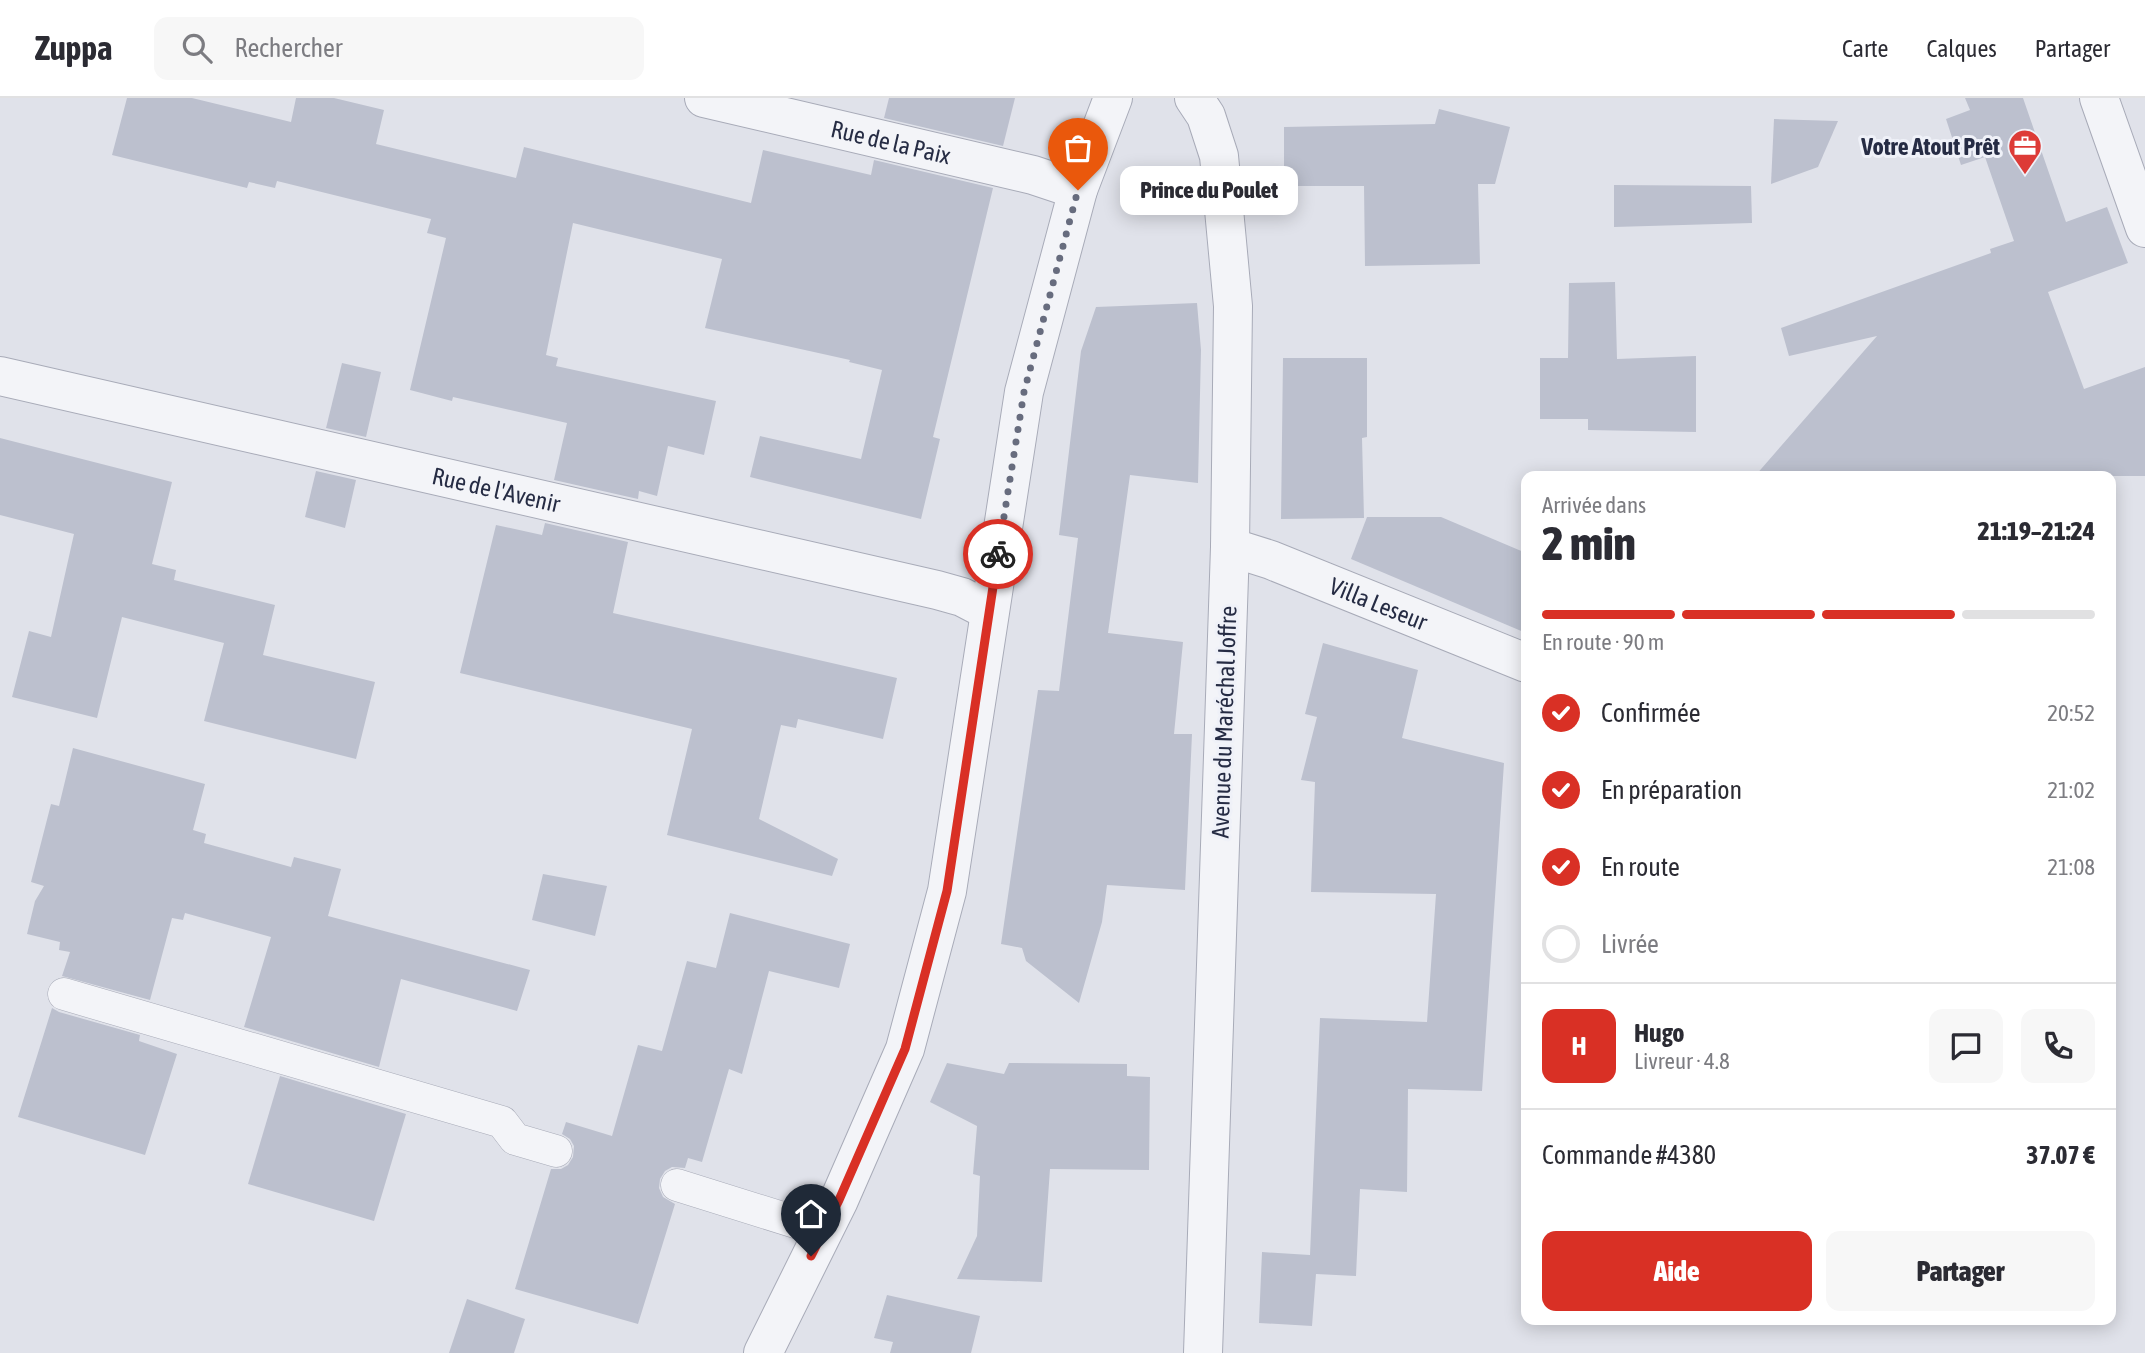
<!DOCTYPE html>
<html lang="fr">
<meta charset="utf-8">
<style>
body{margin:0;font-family:"Asap Condensed",sans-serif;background:#f7f7f7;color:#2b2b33;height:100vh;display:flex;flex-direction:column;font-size:26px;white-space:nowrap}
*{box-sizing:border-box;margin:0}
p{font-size:23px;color:#7c7c81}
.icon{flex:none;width:38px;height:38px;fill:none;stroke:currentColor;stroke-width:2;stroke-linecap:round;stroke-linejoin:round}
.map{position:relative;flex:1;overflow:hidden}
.sheet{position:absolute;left:1521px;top:373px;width:595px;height:854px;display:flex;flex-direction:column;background:#fff;border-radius:14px;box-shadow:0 4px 18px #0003}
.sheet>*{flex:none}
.pin{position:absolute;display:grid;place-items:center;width:60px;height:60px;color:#fff;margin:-72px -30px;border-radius:50% 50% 50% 0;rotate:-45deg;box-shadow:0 0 7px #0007}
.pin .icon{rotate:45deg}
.courier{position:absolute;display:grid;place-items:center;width:70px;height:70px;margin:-35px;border:5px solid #d93025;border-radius:50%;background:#fff;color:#222;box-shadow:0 2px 9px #0007}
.bubble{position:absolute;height:49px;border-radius:14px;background:#fff;box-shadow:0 4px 18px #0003;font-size:23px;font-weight:800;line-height:49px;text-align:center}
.overview em{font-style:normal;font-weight:800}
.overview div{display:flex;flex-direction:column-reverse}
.overview{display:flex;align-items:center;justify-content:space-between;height:119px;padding:0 21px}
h1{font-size:46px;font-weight:800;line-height:52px}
.bar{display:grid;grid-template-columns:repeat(4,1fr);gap:10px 7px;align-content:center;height:84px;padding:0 21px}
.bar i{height:9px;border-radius:5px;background:#e1e1e2}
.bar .selected{background:#d93025}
.bar p{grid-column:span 4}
.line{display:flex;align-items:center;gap:18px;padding:0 21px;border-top:2px solid #e1e1e2}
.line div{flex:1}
.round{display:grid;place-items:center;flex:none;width:74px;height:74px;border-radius:14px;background:#f7f7f7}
ol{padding:0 21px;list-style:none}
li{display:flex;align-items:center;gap:21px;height:77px}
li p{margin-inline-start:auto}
li .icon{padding:7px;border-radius:50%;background:#d93025;color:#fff;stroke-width:4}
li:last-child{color:#7c7c81}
li i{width:38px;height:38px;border:4px solid #e1e1e2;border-radius:50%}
.button{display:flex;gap:14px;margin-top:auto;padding:14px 21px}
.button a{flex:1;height:80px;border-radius:14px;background:#d93025;color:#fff;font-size:28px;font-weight:800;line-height:80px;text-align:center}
.button a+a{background:#f7f7f7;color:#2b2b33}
header{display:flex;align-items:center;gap:42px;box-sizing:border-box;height:98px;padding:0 35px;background:#fff;border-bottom:2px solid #e1e1e2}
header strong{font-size:33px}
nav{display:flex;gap:38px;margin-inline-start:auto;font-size:24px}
.search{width:490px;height:63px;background:#f7f7f7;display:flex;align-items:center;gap:18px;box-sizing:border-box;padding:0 24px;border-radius:14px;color:#7c7c81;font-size:26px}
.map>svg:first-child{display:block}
.building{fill:#bcc0ce}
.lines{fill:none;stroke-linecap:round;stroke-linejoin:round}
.service-casing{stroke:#a8abb8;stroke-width:33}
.minor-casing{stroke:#a8abb8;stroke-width:40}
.tertiary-casing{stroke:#a8abb8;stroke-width:40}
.service{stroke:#f3f4f8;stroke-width:32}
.minor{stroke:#f3f4f8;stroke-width:38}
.tertiary{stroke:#f3f4f8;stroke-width:38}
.done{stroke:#676c7e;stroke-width:7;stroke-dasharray:0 12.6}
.route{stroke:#d93025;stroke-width:9}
.labels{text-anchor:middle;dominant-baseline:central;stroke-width:6;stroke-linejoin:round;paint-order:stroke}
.street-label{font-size:24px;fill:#262c44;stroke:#eff1f8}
.poi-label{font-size:24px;font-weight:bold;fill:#262c44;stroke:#eff1f8;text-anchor:end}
</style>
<header>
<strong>Zuppa</strong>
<div class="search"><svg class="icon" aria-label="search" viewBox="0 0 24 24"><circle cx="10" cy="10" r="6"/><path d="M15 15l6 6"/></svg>Rechercher</div>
<nav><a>Carte</a><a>Calques</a><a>Partager</a></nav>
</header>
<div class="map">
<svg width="2145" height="1255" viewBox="0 0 2145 1255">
<rect width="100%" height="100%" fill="#e0e2ea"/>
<g class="building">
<path d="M127,0H192L291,24L296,0H334L384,12L376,46L516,80L524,49L751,105L763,52L871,77L874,62L993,90L933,339L940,341L921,421L750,379L760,338L861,361L882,272L849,264L850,262L705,230L722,161L573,125L546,257L558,260L556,268L716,303L704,357L668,348L657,398L639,393L638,401L554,382L567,325L453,299L452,303L410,292L446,140L427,135L431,121L277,83L275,90L249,84L247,90L112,57Z"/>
<path d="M889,0H1015L1003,48L884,20Z"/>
<path d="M1965,0H2023L2066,124L2107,109L2128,165L2048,194L2084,291L2145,269V378H1755L1877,238L1789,258L1781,230L1991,155L1990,151L2014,143L1985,59L1961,67L1946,21L1970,12Z"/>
<path d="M1439,11L1510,29L1495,86H1478L1480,166L1365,168L1364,88H1284V29L1435,26Z"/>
<path d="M1774,21L1838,23L1818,69L1771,86Z"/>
<path d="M1614,87L1751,88L1752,125L1614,129Z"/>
<path d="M1615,184L1617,261L1696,258V334L1588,332V321H1540V260H1568L1569,185Z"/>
<path d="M1197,205L1201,252L1198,385L1130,377L1108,535L1183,544L1174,636H1192L1185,792L1107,787L1102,824L1079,905L1026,863L1022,850L1001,846L1038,592L1059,593L1078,440L1059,437L1081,253L1096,209Z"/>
<path d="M1283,260H1367V339L1362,340L1364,420L1281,421Z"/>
<path d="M342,265L381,274L366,339L326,330Z"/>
<path d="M0,340L172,384L152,466L176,472L174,482L275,507L263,557L375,584L356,661L204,623L224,545L122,519L97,620L12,599L29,533L51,539L74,436L0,417Z"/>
<path d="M316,373L356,382L345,430L305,419Z"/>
<path d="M1367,419H1441L1526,455V535L1351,461Z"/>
<path d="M545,425L628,444L613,515L897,580L883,641L798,621L796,630L781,627L759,721L838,761L832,778L667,737L692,631L460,575L496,427L542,437Z"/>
<path d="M1323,545L1418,572L1402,640L1504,665L1482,993L1408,991L1407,1094L1360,1091L1356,1178L1316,1176L1312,1228L1259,1225L1262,1154L1310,1157L1320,920L1427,924L1436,796L1311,794L1315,684L1301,682L1317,619L1305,616Z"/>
<path d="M73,650L205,686L193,732L206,736L204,745L291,769L294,759L341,771L328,818L530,872L517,913L401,881L379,969L244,929L271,839L185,815L183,822L172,820L150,902L62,878L70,854L59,852L60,844L27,836L35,803L44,788L31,784L51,706L59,708Z"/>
<path d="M543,776L607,788L595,838L532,822Z"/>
<path d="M730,815L850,846L839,890L769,873L742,976L729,971L702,1064L688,1060L685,1070L672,1069L665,1073L660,1081L659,1090L663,1099L675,1106L638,1226L515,1191L551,1071H561L568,1067L573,1059L574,1048L570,1041L562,1036L566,1024L612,1038L638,947L662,953L687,863L716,870Z"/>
<path d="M52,910L59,914L140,937L139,943L177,956L145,1057L18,1019Z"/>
<path d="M947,965L1004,976L1009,965L1127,966V978L1150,979L1149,1072L1050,1071L1042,1184L957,1181L977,1138L980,1078L973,1076L977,1028L930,1004Z"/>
<path d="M280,978L406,1016L374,1123L248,1086Z"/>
<path d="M887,1197L980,1218L971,1255H890L893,1244L874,1240Z"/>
<path d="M467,1201L525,1221L514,1255H449Z"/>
</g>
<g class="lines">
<g class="service-casing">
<g id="service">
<path d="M64,896L502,1024L515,1041L556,1053"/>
<path d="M677,1087L824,1133"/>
</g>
</g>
<g class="minor-casing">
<g id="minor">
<path id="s1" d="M704,0L1033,77L1078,92"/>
<path d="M1194,0L1206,18L1219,58L1233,208L1230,449L1203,1255"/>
<path d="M2099,0L2145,130"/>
<path id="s2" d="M0,278L937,492L962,499L989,513"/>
<path id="s3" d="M1230,449L1271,462L1526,565"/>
</g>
</g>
<g class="tertiary-casing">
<path id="tertiary" d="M763,1255L839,1102L905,951L947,793L1024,294L1078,92L1113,0"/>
</g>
<use href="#service" class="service"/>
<use href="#minor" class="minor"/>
<use href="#tertiary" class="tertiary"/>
</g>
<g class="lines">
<path class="done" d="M998,456L1024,294L1078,92"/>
<path class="route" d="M811,1158L839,1102L905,951L947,793L998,456"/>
</g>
<defs>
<g id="office-pin" transform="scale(1.75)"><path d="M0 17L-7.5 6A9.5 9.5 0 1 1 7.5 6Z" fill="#dd3b37" stroke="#eff1f8"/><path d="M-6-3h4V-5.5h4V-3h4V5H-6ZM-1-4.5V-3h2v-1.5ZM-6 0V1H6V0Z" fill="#fff"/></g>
</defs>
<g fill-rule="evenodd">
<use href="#office-pin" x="2025" y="48"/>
</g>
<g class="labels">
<g class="street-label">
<text stroke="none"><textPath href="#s1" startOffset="192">Rue de la Paix</textPath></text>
<text stroke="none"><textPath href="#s2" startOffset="509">Rue de l'Avenir</textPath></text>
<text stroke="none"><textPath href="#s3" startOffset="159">Villa Leseur</textPath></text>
<text transform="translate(1224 624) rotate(-88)">Avenue du Maréchal Joffre</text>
</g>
<g class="poi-label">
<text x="2000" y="48">Votre Atout Prêt</text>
</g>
</g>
</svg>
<div class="pin" style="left:1078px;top:92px;background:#ea580c"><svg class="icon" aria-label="bag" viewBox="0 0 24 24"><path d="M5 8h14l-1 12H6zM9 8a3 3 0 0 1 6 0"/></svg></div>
<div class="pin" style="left:811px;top:1158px;background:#1f2937"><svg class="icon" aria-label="home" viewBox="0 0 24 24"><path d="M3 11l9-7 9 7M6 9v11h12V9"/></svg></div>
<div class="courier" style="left:998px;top:456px"><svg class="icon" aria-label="bike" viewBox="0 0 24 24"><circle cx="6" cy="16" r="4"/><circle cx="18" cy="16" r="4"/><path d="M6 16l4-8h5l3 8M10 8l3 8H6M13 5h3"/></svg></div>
<div class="bubble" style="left:1120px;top:68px;width:178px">Prince du Poulet</div>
<section class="sheet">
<div class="overview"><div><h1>2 min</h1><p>Arrivée dans</p></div><em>21:19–21:24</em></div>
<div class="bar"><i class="selected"></i><i class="selected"></i><i class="selected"></i><i></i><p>En route · 90 m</p></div>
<ol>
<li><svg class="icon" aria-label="check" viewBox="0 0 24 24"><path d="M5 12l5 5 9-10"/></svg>Confirmée<p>20:52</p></li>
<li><svg class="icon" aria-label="check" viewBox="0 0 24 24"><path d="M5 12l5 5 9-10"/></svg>En préparation<p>21:02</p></li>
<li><svg class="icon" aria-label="check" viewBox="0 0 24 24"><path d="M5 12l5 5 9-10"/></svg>En route<p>21:08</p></li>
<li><i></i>Livrée</li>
</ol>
<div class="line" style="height:126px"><b class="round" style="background:#d93025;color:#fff">H</b><div><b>Hugo</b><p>Livreur · 4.8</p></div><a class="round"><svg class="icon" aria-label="chat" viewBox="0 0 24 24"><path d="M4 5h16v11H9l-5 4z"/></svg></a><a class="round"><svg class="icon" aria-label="phone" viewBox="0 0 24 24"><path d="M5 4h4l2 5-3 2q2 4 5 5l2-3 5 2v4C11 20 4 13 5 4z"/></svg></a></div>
<div class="line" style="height:91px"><div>Commande #4380</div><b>37.07 €</b></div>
<div class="button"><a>Aide</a><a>Partager</a></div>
</section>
</div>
